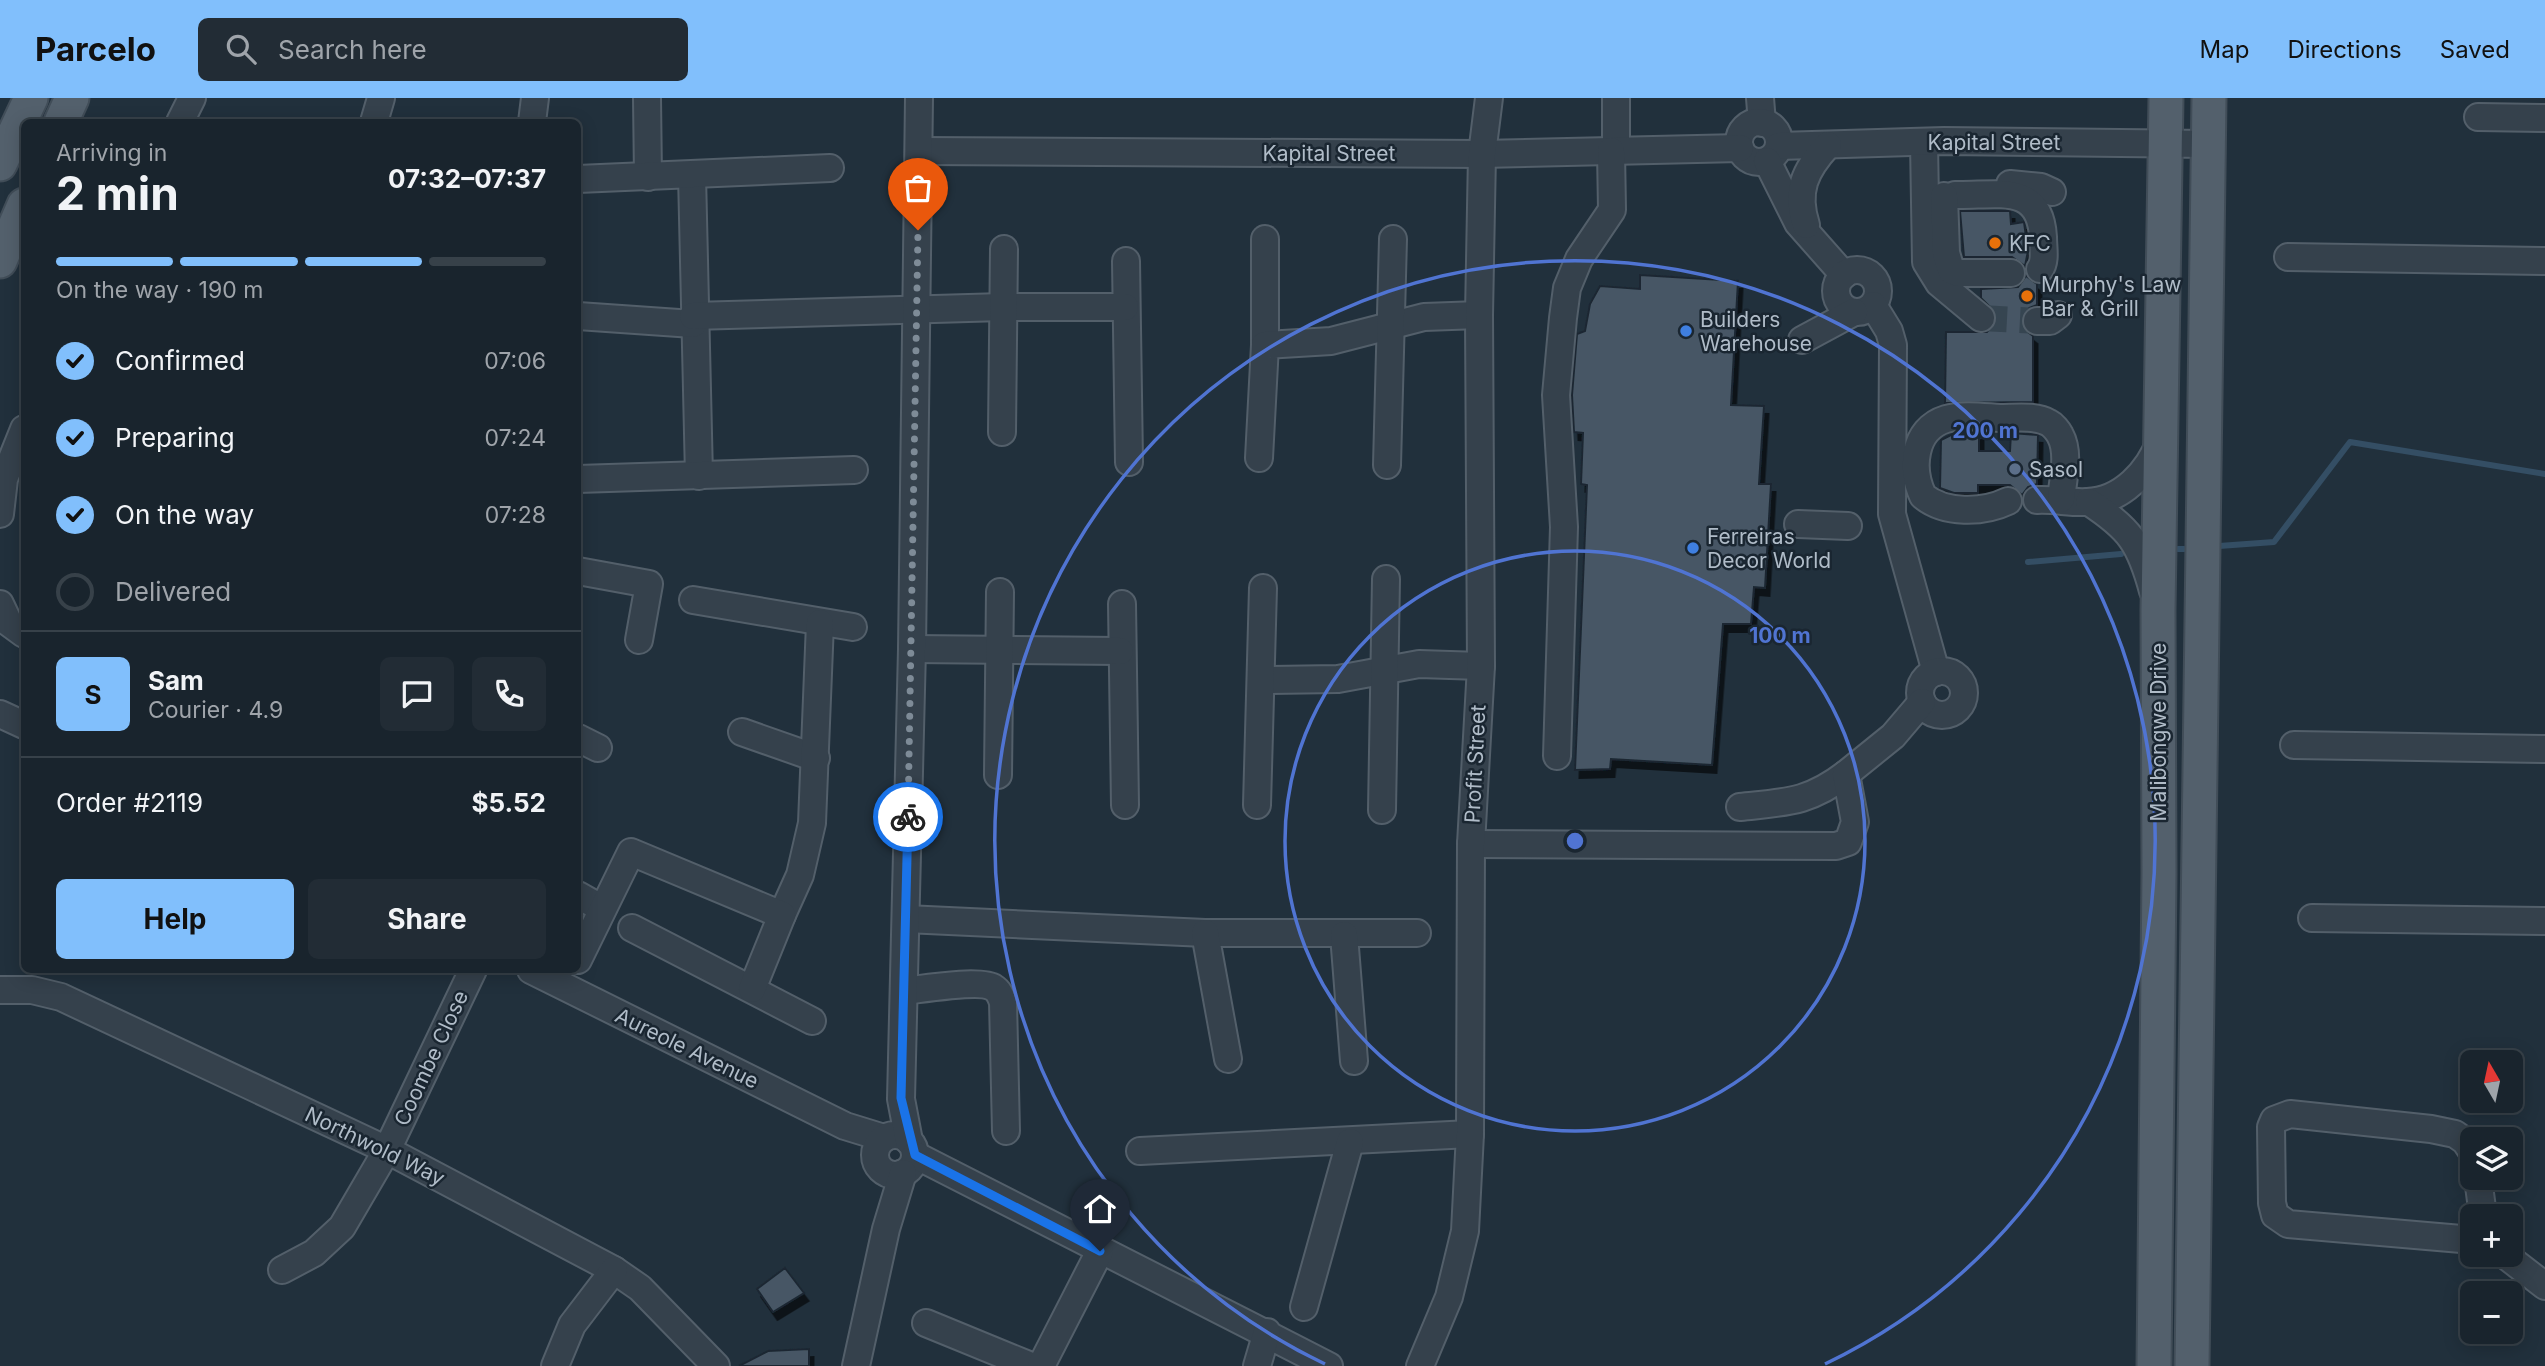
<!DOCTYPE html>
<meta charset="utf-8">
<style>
body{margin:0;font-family:Inter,sans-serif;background:#222c35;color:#f1f3f6;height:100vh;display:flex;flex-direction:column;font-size:26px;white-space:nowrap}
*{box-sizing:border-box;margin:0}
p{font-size:23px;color:#9fa4aa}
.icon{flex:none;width:38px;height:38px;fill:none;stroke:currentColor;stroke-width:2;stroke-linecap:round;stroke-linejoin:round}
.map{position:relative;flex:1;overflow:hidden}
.sheet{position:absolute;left:21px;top:21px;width:560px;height:854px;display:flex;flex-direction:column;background:#19242d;border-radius:10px;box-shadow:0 4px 18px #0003,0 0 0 2px #374149}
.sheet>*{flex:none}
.needle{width:46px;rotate:351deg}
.buttons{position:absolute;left:2460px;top:952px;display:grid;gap:14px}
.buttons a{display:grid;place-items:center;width:63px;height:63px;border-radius:10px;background:#19242d;box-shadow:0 4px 18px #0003,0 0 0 2px #374149;font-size:35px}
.pin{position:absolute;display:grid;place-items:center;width:60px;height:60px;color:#fff;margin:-72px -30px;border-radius:50% 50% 50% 0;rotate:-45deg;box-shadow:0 0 7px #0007}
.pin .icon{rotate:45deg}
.courier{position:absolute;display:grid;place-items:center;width:70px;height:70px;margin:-35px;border:5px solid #1a73e8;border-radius:50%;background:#fff;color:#222;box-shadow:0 2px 9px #0007}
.overview em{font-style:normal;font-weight:700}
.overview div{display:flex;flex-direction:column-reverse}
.overview{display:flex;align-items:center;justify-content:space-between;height:119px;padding:0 35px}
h1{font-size:46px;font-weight:700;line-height:52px}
.bar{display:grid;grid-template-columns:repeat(4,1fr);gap:10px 7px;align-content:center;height:84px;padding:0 35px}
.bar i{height:9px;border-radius:5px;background:#374149}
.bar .current{background:#81bffc}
.bar p{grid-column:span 4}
.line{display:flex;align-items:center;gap:18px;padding:0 35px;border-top:2px solid #374149}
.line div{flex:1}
.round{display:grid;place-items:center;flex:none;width:74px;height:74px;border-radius:10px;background:#222c35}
ol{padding:0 35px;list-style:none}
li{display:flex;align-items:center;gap:21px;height:77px}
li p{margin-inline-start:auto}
li .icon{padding:7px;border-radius:50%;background:#81bffc;color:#111;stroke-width:4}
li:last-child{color:#9fa4aa}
li i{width:38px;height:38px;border:4px solid #374149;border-radius:50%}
.cta{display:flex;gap:14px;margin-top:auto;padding:14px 35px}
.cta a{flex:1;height:80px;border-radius:10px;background:#81bffc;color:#111;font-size:28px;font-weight:700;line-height:80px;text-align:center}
.cta a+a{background:#222c35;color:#f1f3f6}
header{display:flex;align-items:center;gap:42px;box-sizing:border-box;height:98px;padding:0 35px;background:#81bffc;color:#111}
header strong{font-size:33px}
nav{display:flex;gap:38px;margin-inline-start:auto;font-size:24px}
.search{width:490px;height:63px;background:#222c35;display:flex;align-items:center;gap:18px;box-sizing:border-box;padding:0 24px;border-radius:10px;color:#9fa4aa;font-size:26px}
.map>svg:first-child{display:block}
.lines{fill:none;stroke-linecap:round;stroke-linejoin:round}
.stream{stroke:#344e64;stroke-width:6}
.building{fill:#475765;stroke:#1c2833;stroke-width:2;filter:url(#shadow)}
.minor-tunnel{stroke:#364551;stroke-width:26;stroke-dasharray:26 13;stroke-linecap:butt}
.minor-casing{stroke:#535f6a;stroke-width:30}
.major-casing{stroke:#414d58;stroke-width:37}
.minor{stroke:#35414c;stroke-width:26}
.major{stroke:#53606c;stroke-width:33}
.done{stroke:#7e8b97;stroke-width:7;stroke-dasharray:0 12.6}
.route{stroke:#1a73e8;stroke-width:9}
.ring{fill:none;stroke:#5074d2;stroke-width:3.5}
.food-dot{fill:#e8710a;stroke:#1a2631;stroke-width:2.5}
.shop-dot{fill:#3f7fe0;stroke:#1a2631;stroke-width:2.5}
.service-dot{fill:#5c6f8a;stroke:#1a2631;stroke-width:2.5}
.labels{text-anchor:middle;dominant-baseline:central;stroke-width:5;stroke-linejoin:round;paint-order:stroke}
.street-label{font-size:21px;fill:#b0bcc8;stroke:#1a2631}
.poi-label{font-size:21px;fill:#b0bcc8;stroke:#1a2631;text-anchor:start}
.centre{fill:#5074d2;stroke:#1a2631;stroke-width:3.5}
.ring-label{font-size:21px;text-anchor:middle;font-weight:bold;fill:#5074d2;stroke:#1a2631;stroke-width:5;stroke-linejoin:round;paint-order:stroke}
</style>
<header>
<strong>Parcelo</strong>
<div class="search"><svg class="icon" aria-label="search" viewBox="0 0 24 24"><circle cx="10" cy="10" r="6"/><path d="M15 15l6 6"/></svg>Search here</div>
<nav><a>Map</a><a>Directions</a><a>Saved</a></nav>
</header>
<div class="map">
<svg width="2545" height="1268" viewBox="0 0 2545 1268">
<defs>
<filter id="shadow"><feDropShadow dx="4.5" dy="8" stdDeviation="0" flood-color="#0009"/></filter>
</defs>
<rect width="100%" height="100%" fill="#21303c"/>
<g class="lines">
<g class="stream">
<path d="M2219,448L2274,444L2350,344L2545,376"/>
<path d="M2178,451H2184"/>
<path d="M2028,464L2121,456"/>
</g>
</g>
<g class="building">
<path d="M1960,113H2010L2011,126L2024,124L2028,153L2025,168L2012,159H1964Z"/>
<path d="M1640,177L1738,183L1731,307L1764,308L1759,386H1771L1765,490L1754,489L1751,526H1723L1712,667L1611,661L1610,671L1575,672L1587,387L1581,386L1583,335L1574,334L1572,297L1577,236L1585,233L1590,206L1600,188L1640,191Z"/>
<path d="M2026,178L2037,186V207L2029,210L2021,222L2024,231L2033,238V304L1945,305L1946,234H1987L1996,223V215L1981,200V191L2018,189Z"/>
<path d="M1979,334V353H2010L2011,335L2038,337L2037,386L2028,389L2022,397L2010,387H1978V395H1954L1940,390L1941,342L1955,335Z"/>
<path d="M785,1170L804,1195L773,1214L757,1191Z"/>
<path d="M809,1251V1268H739L768,1253Z"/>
</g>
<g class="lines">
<path class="minor-tunnel" d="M1981,220L2037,223"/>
<g class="minor-casing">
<g id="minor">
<path d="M647,0L648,79"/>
<path d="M1616,0V52"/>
<path d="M1760,0L1762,25"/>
<path d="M2478,19L2545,20"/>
<path d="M180,24L192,0"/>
<path d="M374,24L381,0"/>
<path d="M532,24L535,0"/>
<circle cx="1759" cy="44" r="20"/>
<path d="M1924,44L1926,164L1939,185L1981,220"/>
<path d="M1779,48L1944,43L2209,46"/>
<path d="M919,53L1482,56L1740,50"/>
<path d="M1767,63L1798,125L1844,177"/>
<path d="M692,77L699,378"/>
<path d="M578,81L830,70"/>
<path d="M2010,86L2041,89L2052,94"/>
<path d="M1955,97C1997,98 2040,84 2043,139C2043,150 2046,163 2040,171"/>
<path d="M1944,98L1946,155L1951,172L1958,175H2011"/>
<path d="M1806,127C1795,93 1805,72 1828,47"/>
<path d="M1265,141V247"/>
<path d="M2288,159L2545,163"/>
<path d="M1126,163L1129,364"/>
<circle cx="1857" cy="193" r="21"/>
<path d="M1873,207L1889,233L1893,247L1892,416L1936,574"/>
<path d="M578,218L693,226"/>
<path d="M693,218L1003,209H1125"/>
<path d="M2037,223H2050L2058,217"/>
<path d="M1802,242L1854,214"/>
<path d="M1002,334L1004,151"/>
<path d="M1259,360L1265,247L1331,243L1424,219L1479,217"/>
<path d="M1387,367L1393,141"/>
<path d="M578,381L854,372"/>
<path d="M2037,402C2054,401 2070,405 2087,404C2122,403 2149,373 2160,343"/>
<path d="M2008,403C1983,415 1945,416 1923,398C1910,371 1913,331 1946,321C1963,316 1983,319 2000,320C2015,320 2036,317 2049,325C2053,327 2058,333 2060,337C2070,355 2063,381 2061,401"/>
<path d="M2089,404C2130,431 2140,445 2153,493"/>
<path d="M0,416L4,381L24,331"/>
<path d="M1798,426L1848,428"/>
<path d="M578,473L649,486L639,542"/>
<path d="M693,502L853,529"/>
<path d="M0,506L9,525L24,536"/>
<path d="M1122,506L1125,707"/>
<path d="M912,551L1120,553"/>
<circle cx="1942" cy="595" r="22"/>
<path d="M1262,582L1338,581L1419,566L1481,568"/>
<path d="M0,616L24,627"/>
<path d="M742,634L816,660"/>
<path d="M578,640L598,650"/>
<path d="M2294,647L2545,651"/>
<path d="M1557,658L1564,429L1556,297L1563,220L1567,190L1579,161L1612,112L1611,53"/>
<path d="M998,677L1000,494"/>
<path d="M1257,707L1263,490"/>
<path d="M1740,709C1786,704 1808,705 1846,676"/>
<path d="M1382,712L1386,481"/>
<path d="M1471,746L1836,748L1848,744L1855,724L1846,676L1893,638L1922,604"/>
<path d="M578,797L601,810"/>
<path d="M782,817L800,777L812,725L820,525"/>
<path d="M2312,820L2545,823"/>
<path d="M906,821L1205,835H1417"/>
<path d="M632,830L812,923"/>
<path d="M1205,835L1228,961"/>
<path d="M1344,837L1354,963"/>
<path d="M578,862L631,754L782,817L752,891"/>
<path d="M531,872L845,1028L884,1040"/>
<path d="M0,892H32L61,899L387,1052L614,1172L640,1190L716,1268"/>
<path d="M904,893C922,891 981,881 994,890C999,893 1001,899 1003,904L1006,1033"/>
<circle cx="895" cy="1057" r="20"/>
<path d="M909,1043L901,1001L912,551L919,0"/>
<path d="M1140,1053L1470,1036"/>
<path d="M2473,1055L2465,1043L2455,1036L2431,1031L2290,1016L2274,1022L2271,1029L2272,1105L2275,1117L2288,1126L2473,1142"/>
<path d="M915,1057L1329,1268"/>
<path d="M2478,1080L2483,1118"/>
<path d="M2505,1157L2545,1188"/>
<path d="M282,1172L314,1155L342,1129L387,1052L473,872"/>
<path d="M1304,1209L1350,1044"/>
<path d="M926,1225L1031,1268"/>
<path d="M555,1268L572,1227L614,1172"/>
<path d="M856,1268L886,1131L903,1075"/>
<path d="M1041,1268L1100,1153"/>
<path d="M1257,1268L1267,1234"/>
<path d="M1420,1268L1449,1199L1465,1133L1470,1036L1471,746L1481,568L1479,217L1482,56L1489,0"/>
</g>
</g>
<g class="major-casing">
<g id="major">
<path d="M61,24L72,0"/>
<path d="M0,66L31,0"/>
<path d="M0,163L24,107"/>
<path d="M2154,1268L2159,775L2158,512L2166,0"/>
<path d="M2192,1268L2209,0"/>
</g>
</g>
<use href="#minor" class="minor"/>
<use href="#major" class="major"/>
</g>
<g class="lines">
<path class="done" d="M908,719L918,132"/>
<path class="route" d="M908,719L901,1000L915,1057L1100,1153"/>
</g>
<g class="ring">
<circle cx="1575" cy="743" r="290"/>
<path d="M1325 1266A580 580 0 1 1 1825 1266"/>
</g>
<g class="food-dot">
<circle cx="1995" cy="145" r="7"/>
<circle cx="2027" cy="198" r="7"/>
</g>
<g class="shop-dot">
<circle cx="1686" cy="233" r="7"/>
<circle cx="1693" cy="450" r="7"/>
</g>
<circle class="service-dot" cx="2015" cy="371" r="7"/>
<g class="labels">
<g class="street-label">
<text x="1994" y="44">Kapital Street</text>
<text x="1329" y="55">Kapital Street</text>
<text transform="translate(2158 634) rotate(-90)">Malibongwe Drive</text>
<text transform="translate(1475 666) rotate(-87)">Profit Street</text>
<text transform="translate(687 950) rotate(26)">Aureole Avenue</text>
<text transform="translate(431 960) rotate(-65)">Coombe Close</text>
<text transform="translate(375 1048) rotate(26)">Northwold Way</text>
</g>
<g class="poi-label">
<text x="2009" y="145">KFC</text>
<text x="2041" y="186">Murphy's Law<tspan x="2041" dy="24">Bar &amp; Grill</tspan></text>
<text x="1700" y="221">Builders<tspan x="1700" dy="24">Warehouse</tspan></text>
<text x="2029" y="371">Sasol</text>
<text x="1707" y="438">Ferreiras<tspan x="1707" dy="24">Decor World</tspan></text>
</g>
</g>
<circle cx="1575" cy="743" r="10" class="centre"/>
<g class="ring-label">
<text x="1985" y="340">200 m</text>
<text x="1780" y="545">100 m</text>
</g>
</svg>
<div class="buttons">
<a><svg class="needle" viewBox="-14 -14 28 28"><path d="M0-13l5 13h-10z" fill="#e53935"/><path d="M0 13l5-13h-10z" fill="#9fa4aa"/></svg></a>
<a><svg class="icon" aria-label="layers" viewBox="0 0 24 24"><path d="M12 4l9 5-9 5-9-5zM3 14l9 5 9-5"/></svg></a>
<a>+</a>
<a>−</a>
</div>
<div class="pin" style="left:918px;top:132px;background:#ea580c"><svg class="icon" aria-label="bag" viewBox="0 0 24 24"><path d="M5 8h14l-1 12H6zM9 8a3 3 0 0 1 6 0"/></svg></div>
<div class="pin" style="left:1100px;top:1153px;background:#1f2937"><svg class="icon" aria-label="home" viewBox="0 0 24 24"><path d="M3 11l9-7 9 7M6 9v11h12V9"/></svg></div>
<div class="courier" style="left:908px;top:719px"><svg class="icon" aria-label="bike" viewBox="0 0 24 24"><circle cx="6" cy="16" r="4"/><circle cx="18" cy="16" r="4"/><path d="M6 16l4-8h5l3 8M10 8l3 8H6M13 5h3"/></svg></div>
<section class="sheet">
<div class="overview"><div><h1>2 min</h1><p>Arriving in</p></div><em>07:32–07:37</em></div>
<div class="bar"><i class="current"></i><i class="current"></i><i class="current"></i><i></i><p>On the way · 190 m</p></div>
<ol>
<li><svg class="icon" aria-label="check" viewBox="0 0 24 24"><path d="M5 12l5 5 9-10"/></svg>Confirmed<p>07:06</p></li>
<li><svg class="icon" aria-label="check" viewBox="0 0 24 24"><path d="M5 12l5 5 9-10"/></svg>Preparing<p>07:24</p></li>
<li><svg class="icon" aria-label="check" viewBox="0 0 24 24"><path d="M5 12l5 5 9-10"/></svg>On the way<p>07:28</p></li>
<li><i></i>Delivered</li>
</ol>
<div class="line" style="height:126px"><b class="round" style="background:#81bffc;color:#111">S</b><div><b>Sam</b><p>Courier · 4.9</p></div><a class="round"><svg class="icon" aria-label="chat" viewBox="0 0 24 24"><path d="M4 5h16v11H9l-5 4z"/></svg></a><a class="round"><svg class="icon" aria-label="phone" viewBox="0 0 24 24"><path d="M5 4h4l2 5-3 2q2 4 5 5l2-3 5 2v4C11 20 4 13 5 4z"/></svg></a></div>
<div class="line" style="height:91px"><div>Order #2119</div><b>$5.52</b></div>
<div class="cta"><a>Help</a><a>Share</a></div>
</section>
</div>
